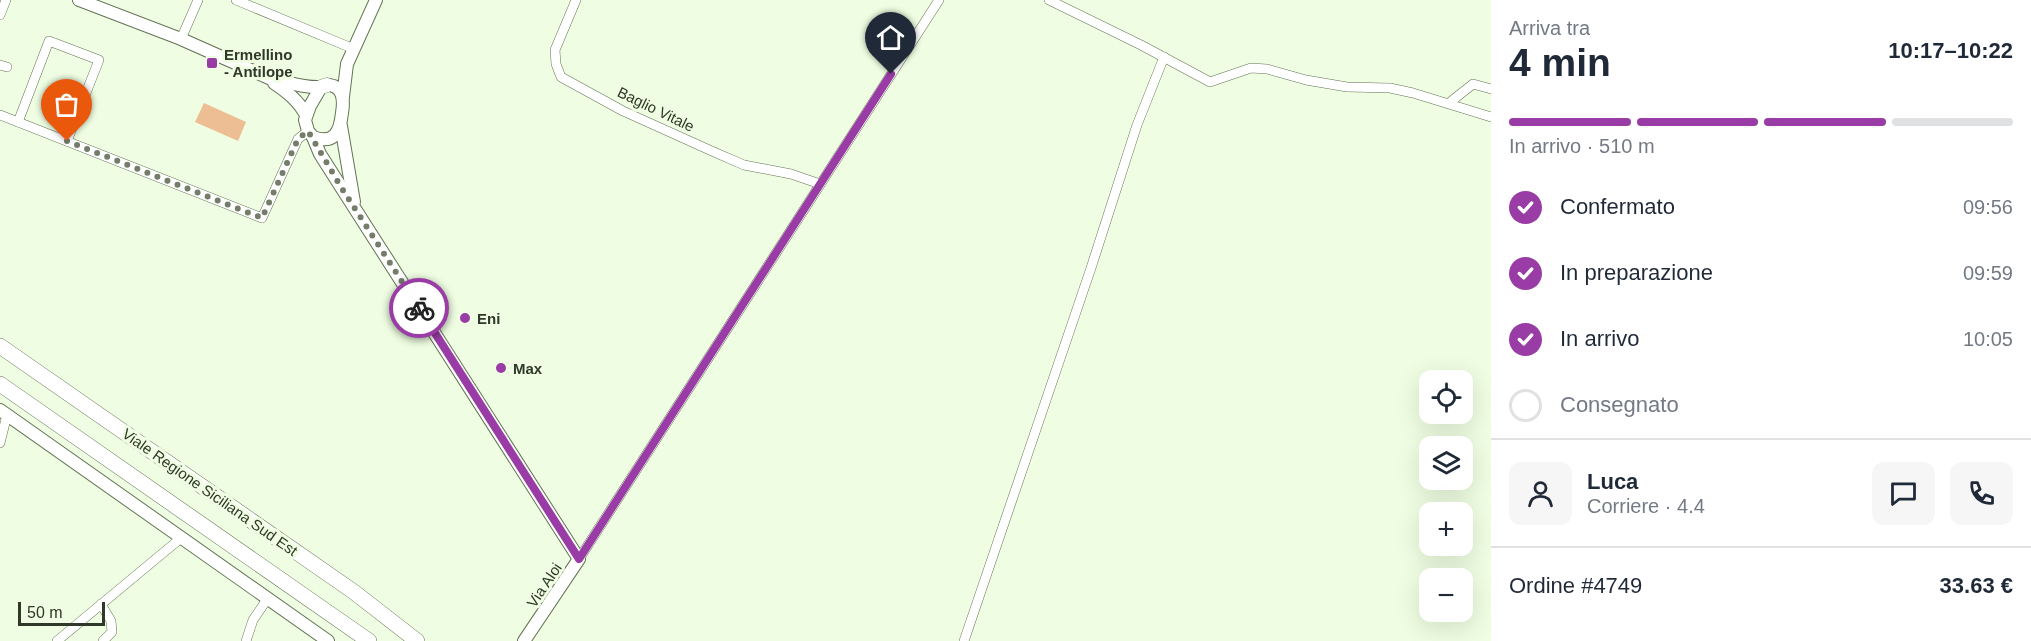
<!DOCTYPE html>
<html lang="it">
<meta charset="utf-8">
<style>
body{margin:0;font-family:Helvetica,sans-serif;background:#f6f6f7;color:#1f2937;height:100vh;display:flex;flex-direction:column;font-size:22px;white-space:nowrap}
*{box-sizing:border-box;margin:0}
p{font-size:20px;color:#747a83}
.icon{flex:none;width:33px;height:33px;fill:none;stroke:currentColor;stroke-width:2;stroke-linecap:round;stroke-linejoin:round}
.map{position:relative;flex:1;overflow:hidden}
.details{display:flex;flex-direction:column;background:#fff;width:540px}
.details>*{flex:none}
.buttons{position:absolute;left:1419px;top:370px;display:grid;gap:12px}
.buttons a{display:grid;place-items:center;width:54px;height:54px;border-radius:12px;background:#fff;box-shadow:0 6px 24px #0002;font-size:30px}
.scale{position:absolute;left:18px;bottom:15px;width:87px;box-sizing:border-box;padding-left:6px;border:3px solid #30382a;border-top:0;font-size:16px;line-height:21px;white-space:nowrap;color:#30382a;-webkit-text-stroke:4px #effee2;paint-order:stroke}
.pin{position:absolute;display:grid;place-items:center;width:51px;height:51px;color:#fff;margin:-62px -26px;border-radius:50% 50% 50% 0;rotate:-45deg;box-shadow:0 0 6px #0007}
.pin .icon{rotate:45deg}
.courier{position:absolute;display:grid;place-items:center;width:60px;height:60px;margin:-30px;border:4px solid #9a3ca5;border-radius:50%;background:#fff;color:#222;box-shadow:0 2px 8px #0007}
.summary em{font-style:normal;font-weight:800}
.summary div{display:flex;flex-direction:column-reverse}
.summary{display:flex;align-items:center;justify-content:space-between;height:102px;padding:0 18px}
h1{font-size:39px;font-weight:800;line-height:45px}
.bar{display:grid;grid-template-columns:repeat(4,1fr);gap:9px 6px;align-content:center;height:72px;padding:0 18px}
.bar i{height:8px;border-radius:4px;background:#e0e1e3}
.bar .on{background:#9a3ca5}
.bar p{grid-column:span 4}
.line{display:flex;align-items:center;gap:15px;padding:0 18px;border-top:2px solid #e0e1e3}
.line div{flex:1}
.round{display:grid;place-items:center;flex:none;width:63px;height:63px;border-radius:12px;background:#f6f6f7}
ol{padding:0 18px;list-style:none}
li{display:flex;align-items:center;gap:18px;height:66px}
li p{margin-inline-start:auto}
li .icon{padding:6px;border-radius:50%;background:#9a3ca5;color:#fff;stroke-width:4}
li:last-child{color:#747a83}
li i{width:33px;height:33px;border:3px solid #e0e1e3;border-radius:50%}
main{display:flex;flex:1;min-height:0}
.map>svg:first-child{display:block}
.green{fill:#edbe94}
.lines{fill:none;stroke-linecap:round;stroke-linejoin:round}
.minor-casing{stroke:#637355;stroke-width:10}
.tertiary-casing{stroke:#637355;stroke-width:14}
.secondary-casing{stroke:#637355;stroke-width:15}
.primary-casing{stroke:#637355;stroke-width:16}
.minor{stroke:#fff;stroke-width:9}
.tertiary{stroke:#fff;stroke-width:12}
.secondary{stroke:#fff;stroke-width:14}
.primary{stroke:#fff;stroke-width:15}
.done{stroke:#737d6a;stroke-width:6;stroke-dasharray:0 10.8}
.route{stroke:#9a3ca5;stroke-width:8}
.poi-dot{fill:#9a3ca5;stroke:#effee2;stroke-width:2}
.labels{text-anchor:middle;dominant-baseline:central;stroke-width:6;stroke-linejoin:round;paint-order:stroke}
.poi-label{font-size:15px;font-weight:bold;fill:#30382a;stroke:#effee2;text-anchor:start}
.street-label{font-size:15px;fill:#30382a;stroke:#effee2}
</style>
<main>
<div class="map">
<svg width="1491" height="641" viewBox="0 0 1491 641">
<rect width="100%" height="100%" fill="#effee2"/>
<path class="green" d="M204,103L246,122L238,141L195,122Z"/>
<g class="lines">
<g class="minor-casing">
<g id="minor">
<path d="M236,0L354,49"/>
<path d="M576,0L555,50L556,64L561,77L623,111L714,152L744,165L791,174L820,184"/>
<path d="M1049,0L1141,45L1210,82L1251,68L1267,69L1306,80L1347,87L1390,88L1413,93L1491,117"/>
<path d="M0,15L6,0"/>
<path d="M181,39L198,0"/>
<path d="M0,65L7,67"/>
<path d="M1449,103L1473,84L1491,89"/>
<path d="M0,115L262,218L298,139L308,131"/>
<path d="M18,122L49,41L99,60L67,141"/>
<path d="M0,443L7,415"/>
<path d="M579,559L939,0"/>
<path d="M101,604L111,621L112,632L103,641"/>
<path d="M57,641L181,538"/>
<path d="M246,641L253,620L268,598"/>
<path d="M964,641L1091,268L1137,125L1164,57"/>
</g>
</g>
<g class="tertiary-casing">
<g id="tertiary">
<path d="M79,0L181,39L269,78C289,81 299,88 321,87"/>
<path d="M274,83C287,92 298,100 306,115"/>
<path d="M321,87L310,106L305,120L308,131L313,137L320,154L341,187L579,559L524,641"/>
<path d="M343,97L347,64L376,0"/>
<path d="M341,126L354,202"/>
<path d="M313,137C335,145 340,131 342,113C344,101 344,85 327,85"/>
<path d="M0,410L328,641"/>
</g>
</g>
<g class="secondary-casing">
<path id="secondary" d="M321,87L327,85"/>
</g>
<g class="primary-casing">
<g id="primary">
<path d="M0,346L354,592L417,641"/>
<path d="M0,384L369,641"/>
</g>
</g>
<use href="#minor" class="minor"/>
<use href="#tertiary" class="tertiary"/>
<use href="#secondary" class="secondary"/>
<use href="#primary" class="primary"/>
</g>
<g class="lines">
<path class="done" d="M67,141L262,218L298,139L308,131L341,187L419,308"/>
<path class="route" d="M419,308L579,559L891,74"/>
</g>
<g class="poi-dot">
<rect x="206" y="57" width="12" height="12" rx="3"/>
<circle cx="465" cy="318" r="6"/>
<circle cx="501" cy="368" r="6"/>
</g>
<g class="labels">
<g class="poi-label">
<text x="224" y="54">Ermellino<tspan x="224" dy="17">- Antilope</tspan></text>
<text x="477" y="318">Eni</text>
<text x="513" y="368">Max</text>
</g>
<g class="street-label">
<text transform="translate(656 109) rotate(26)">Baglio Vitale</text>
<text transform="translate(210 492) rotate(35)">Viale Regione Siciliana Sud Est</text>
<text transform="translate(544 585) rotate(-56)">Via Aloi</text>
</g>
</g>
</svg>
<div class="buttons">
<a><svg class="icon" aria-label="locate" viewBox="0 0 24 24"><circle cx="12" cy="12" r="6"/><path d="M12 2v4M12 18v4M2 12h4M18 12h4"/></svg></a>
<a><svg class="icon" aria-label="layers" viewBox="0 0 24 24"><path d="M12 4l9 5-9 5-9-5zM3 14l9 5 9-5"/></svg></a>
<a>+</a>
<a>−</a>
</div>
<div class="scale">50 m</div>
<div class="pin" style="left:67px;top:141px;background:#ea580c"><svg class="icon" aria-label="bag" viewBox="0 0 24 24"><path d="M5 8h14l-1 12H6zM9 8a3 3 0 0 1 6 0"/></svg></div>
<div class="pin" style="left:891px;top:74px;background:#1f2937"><svg class="icon" aria-label="home" viewBox="0 0 24 24"><path d="M3 11l9-7 9 7M6 9v11h12V9"/></svg></div>
<div class="courier" style="left:419px;top:308px"><svg class="icon" aria-label="bike" viewBox="0 0 24 24"><circle cx="6" cy="16" r="4"/><circle cx="18" cy="16" r="4"/><path d="M6 16l4-8h5l3 8M10 8l3 8H6M13 5h3"/></svg></div>
</div>
<section class="details">
<div class="summary"><div><h1>4 min</h1><p>Arriva tra</p></div><em>10:17–10:22</em></div>
<div class="bar"><i class="on"></i><i class="on"></i><i class="on"></i><i></i><p>In arrivo · 510 m</p></div>
<ol>
<li><svg class="icon" aria-label="check" viewBox="0 0 24 24"><path d="M5 12l5 5 9-10"/></svg>Confermato<p>09:56</p></li>
<li><svg class="icon" aria-label="check" viewBox="0 0 24 24"><path d="M5 12l5 5 9-10"/></svg>In preparazione<p>09:59</p></li>
<li><svg class="icon" aria-label="check" viewBox="0 0 24 24"><path d="M5 12l5 5 9-10"/></svg>In arrivo<p>10:05</p></li>
<li><i></i>Consegnato</li>
</ol>
<div class="line" style="height:108px"><a class="round"><svg class="icon" aria-label="person" viewBox="0 0 24 24"><circle cx="12" cy="8" r="4"/><path d="M4 21q1-7 8-7t8 7"/></svg></a><div><b>Luca</b><p>Corriere · 4.4</p></div><a class="round"><svg class="icon" aria-label="chat" viewBox="0 0 24 24"><path d="M4 5h16v11H9l-5 4z"/></svg></a><a class="round"><svg class="icon" aria-label="phone" viewBox="0 0 24 24"><path d="M5 4h4l2 5-3 2q2 4 5 5l2-3 5 2v4C11 20 4 13 5 4z"/></svg></a></div>
<div class="line" style="height:78px"><div>Ordine #4749</div><b>33.63 €</b></div>
</section>
</main>
